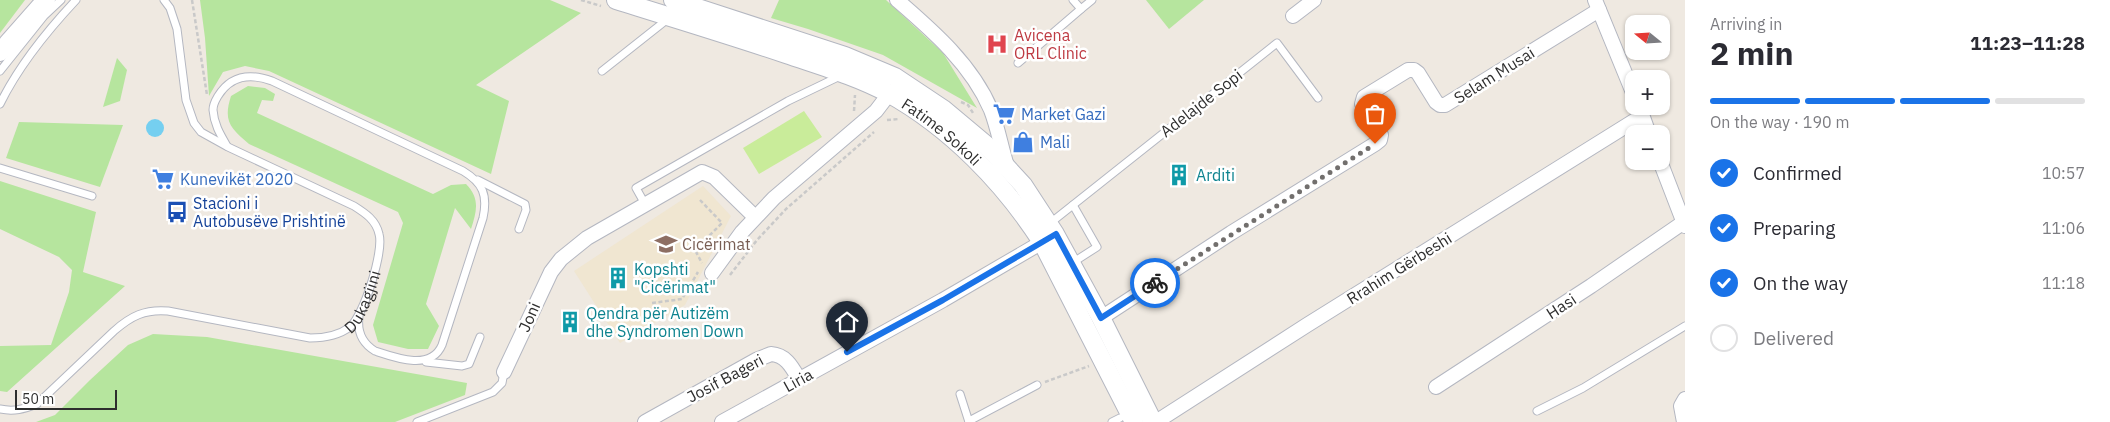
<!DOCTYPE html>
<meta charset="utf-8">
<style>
body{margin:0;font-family:"IBM Plex Sans",sans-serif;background:#f7f7f7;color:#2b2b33;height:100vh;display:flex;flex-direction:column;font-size:19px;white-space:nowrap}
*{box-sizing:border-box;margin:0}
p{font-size:16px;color:#7c7c81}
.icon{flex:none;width:28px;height:28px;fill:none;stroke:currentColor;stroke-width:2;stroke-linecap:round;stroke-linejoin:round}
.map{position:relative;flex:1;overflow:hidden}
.drawer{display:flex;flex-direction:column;background:#fff;width:425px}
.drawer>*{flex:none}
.needle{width:32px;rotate:288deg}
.tools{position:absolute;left:1625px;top:15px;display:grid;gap:10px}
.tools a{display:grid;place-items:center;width:45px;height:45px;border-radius:10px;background:#fff;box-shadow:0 1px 4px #0004;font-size:25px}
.scale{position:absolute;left:15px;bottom:12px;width:102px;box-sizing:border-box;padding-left:5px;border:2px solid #2e2e2e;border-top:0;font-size:14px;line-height:18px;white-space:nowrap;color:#2e2e2e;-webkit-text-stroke:4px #fff;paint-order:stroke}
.pin{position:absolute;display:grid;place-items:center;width:42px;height:42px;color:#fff;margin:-51px -21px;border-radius:50% 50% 50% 0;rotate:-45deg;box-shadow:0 0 5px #0007}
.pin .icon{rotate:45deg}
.courier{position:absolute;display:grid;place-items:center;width:50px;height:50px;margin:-25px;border:4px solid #1a73e8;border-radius:50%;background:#fff;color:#222;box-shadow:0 1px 6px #0007}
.headline em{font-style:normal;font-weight:800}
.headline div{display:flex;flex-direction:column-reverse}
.headline{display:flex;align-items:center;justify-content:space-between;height:85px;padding:0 25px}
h1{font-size:32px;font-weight:800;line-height:38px}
.bar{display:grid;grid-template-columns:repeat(4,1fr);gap:8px 5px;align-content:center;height:60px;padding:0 25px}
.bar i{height:6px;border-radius:4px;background:#e1e1e2}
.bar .selected{background:#1a73e8}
.bar p{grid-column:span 4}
ol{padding:0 25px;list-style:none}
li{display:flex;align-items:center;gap:15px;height:55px}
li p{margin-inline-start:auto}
li .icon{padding:5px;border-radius:50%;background:#1a73e8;color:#fff;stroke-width:4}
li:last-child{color:#7c7c81}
li i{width:28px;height:28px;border:2px solid #e1e1e2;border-radius:50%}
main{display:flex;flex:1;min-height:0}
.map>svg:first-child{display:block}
.education{fill:#f0e6d1}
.green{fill:#b6e59e}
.pitch{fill:#c9ec9a}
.water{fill:#75cff0}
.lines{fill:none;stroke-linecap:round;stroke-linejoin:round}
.service-casing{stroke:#b4b7c1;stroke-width:9}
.minor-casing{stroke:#b4b7c1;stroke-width:16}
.tertiary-casing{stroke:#b4b7c1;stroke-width:20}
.path{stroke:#c9c9c9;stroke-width:2.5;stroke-dasharray:4 2.5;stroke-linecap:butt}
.service{stroke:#fff;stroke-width:7}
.minor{stroke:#fff;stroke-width:14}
.tertiary{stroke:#fff;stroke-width:18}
.done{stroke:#726f6d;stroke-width:5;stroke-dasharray:0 9}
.route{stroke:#1a73e8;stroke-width:6}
.labels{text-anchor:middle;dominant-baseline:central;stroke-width:5;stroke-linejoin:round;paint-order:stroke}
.health-label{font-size:16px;fill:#be3a42;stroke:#fff;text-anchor:start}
.street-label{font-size:16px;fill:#2e2e2e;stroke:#fff}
.shop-label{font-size:16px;fill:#366cbe;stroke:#fff;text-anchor:start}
.culture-label{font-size:16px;fill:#0d838f;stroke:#fff;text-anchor:start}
.transit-label{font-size:16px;fill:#164399;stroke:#fff;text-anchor:start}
.education-label{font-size:16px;fill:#785e54;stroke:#fff;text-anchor:start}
</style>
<main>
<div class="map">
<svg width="1685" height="422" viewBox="0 0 1685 422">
<rect width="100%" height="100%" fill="#efe9e1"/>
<path class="education" d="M703,186L731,216L685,305L620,343L574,271Z"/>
<g class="green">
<path d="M0,0H25L0,33Z"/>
<path d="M200,0H550L581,13L476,85L509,101L491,174L269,71L245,66L223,72L209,96L205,38Z"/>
<path d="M779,0H886L943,53L977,108L883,55L808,29L771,18Z"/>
<path d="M1146,0H1204L1169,29Z"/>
<path d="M117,58L127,70L120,101L103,107Z"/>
<path d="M248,86L265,88L275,94L273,101L262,100L257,113L433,194L451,185L466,184C480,198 477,211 471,229L455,208L426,304L439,326L428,349H408L378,342L373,325L403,223L398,212L249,144C230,128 223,121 231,96Z"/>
<path d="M19,122L123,125L100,187L6,158Z"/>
<path d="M0,181L96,212L83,272L125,286L7,392L0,391V346L51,345L69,292L72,270L59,257L0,229Z"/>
<path d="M153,334L207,337L467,383L465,395L395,422H36L55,415L90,380L128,345Z"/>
</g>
<path class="pitch" d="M804,111L822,137L759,174L743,148Z"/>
<circle class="water" cx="155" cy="128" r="9"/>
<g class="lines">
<g class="service-casing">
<g id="service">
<path d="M1081,9L1092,0"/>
<path d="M1018,63L1081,9L1073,0"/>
<path d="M0,71L44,16L61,0"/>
<path d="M602,71L669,18"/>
<path d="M0,104C19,65 46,32 76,0"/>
<path d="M227,146C220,134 214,124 213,110C213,104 215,101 218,96C231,75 250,73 272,81L463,171C483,183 488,195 483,218L442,345C431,371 396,358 375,351C362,343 357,332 359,317"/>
<path d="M0,168L92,196"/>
<path d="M478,180L525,204L526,210L519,229"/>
<path d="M645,204L636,188L788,101L840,76"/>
<path d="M1049,224L1277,43L1318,98"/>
<path d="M1072,263L1097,247L1073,205"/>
<path d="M426,362L462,366L469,364L480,337"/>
<path d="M960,394L969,422"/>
<path id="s1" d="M0,409C14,412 24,409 37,404L114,331C131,316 145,309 168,311L310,338C325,338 338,336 350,327C364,315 384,251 379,234C376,220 365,213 354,206L228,147L201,132L194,123L186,100L177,29L170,8L164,0"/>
<path d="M1537,411L1583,388L1685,326"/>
<path d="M969,421L1037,385"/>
<path d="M417,422L493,392L502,383L504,372"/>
<path d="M1112,422L1120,418"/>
</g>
</g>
<g class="minor-casing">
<g id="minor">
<path d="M897,0C933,31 972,65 991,110C998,128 1001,147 1007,166"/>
<path d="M1595,0L1634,95"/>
<path d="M1293,16L1314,0"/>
<path d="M1639,106L1649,134"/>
<path d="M1660,161L1685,226"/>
<path d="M712,273L742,232L774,198L876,111L889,94"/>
<path d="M1101,318L1231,233L1375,144L1380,140L1381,135L1362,104L1364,97L1408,70H1414L1418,73L1436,102L1440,105H1445L1599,10"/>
<path d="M504,372L551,272L561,259L587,238L702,172L714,177L755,217"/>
<path d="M1436,387L1591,286L1684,222"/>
<path d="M645,422L756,360L771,354C786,355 792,367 799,379"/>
<path d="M722,422L943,300L1051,237"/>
<path d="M1156,422L1307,325L1642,116"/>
<path d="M1684,422L1681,406L1685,399"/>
</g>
</g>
<g class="tertiary-casing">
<g id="tertiary">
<path id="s2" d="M616,0C673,18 730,35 786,54C821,66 856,76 888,93C951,128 1004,183 1042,242L1134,422"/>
<path d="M673,0L845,56L895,77L943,109L986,145L1023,185L1055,234L1101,318L1153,422"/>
<path d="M0,52L46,0"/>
</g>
</g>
<g class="path">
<path d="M192,0L207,95"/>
<path d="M581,0L601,6"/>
<path d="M961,102L968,105L973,113"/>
<path d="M854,111L855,95"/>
<path d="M887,120L899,119"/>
<path d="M700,200L722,223L695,250L702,263"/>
<path d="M730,275L757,240L786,209L874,132"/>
<path d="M652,303L682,299L698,272"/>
<path d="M1045,382L1089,366"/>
</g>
<use href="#service" class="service"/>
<use href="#minor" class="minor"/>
<use href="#tertiary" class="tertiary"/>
</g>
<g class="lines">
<path class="done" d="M1155,283L1375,144"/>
<path class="route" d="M847,352L943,300L1056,234L1101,318L1155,283"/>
</g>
<defs>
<g id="hospital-bare" transform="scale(1.725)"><path d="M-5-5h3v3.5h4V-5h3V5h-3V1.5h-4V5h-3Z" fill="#e0444e" stroke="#fff" stroke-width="2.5" paint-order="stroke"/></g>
<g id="supermarket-bare" transform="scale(1.725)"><path d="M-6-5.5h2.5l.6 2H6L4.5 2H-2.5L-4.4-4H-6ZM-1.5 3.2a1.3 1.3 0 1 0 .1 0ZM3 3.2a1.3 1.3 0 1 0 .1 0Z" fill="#3f7fe0" stroke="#fff" stroke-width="2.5" paint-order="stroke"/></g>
<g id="shop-bare" transform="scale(1.725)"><path d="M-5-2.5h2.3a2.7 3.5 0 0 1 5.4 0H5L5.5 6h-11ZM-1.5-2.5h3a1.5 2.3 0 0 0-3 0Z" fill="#3f7fe0" stroke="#fff" stroke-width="2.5" paint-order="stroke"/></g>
<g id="building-bare" transform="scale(1.725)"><path d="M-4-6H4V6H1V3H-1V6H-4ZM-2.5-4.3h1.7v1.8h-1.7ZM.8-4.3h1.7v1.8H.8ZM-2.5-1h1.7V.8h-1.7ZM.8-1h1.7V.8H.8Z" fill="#0f9aa8" stroke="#fff" stroke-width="2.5" paint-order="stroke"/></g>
<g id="bus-bare" transform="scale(1.725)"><path d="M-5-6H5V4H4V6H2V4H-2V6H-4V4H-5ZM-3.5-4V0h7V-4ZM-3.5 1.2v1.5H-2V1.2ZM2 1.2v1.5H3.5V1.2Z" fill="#1a4fb4" stroke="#fff" stroke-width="2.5" paint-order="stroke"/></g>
<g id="school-bare" transform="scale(1.725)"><path d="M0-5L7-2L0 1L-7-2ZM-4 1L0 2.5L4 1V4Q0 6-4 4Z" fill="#8d6e63" stroke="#fff" stroke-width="2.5" paint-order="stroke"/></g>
</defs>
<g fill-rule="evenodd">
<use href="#hospital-bare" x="997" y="44"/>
<use href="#supermarket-bare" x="1004" y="114"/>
<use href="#shop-bare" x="1023" y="142"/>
<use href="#building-bare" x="1179" y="175"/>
<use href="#supermarket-bare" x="163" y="179"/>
<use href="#bus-bare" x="177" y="212"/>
<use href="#school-bare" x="666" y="244"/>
<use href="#building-bare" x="618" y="278"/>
<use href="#building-bare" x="570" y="322"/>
</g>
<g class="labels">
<g class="health-label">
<text x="1014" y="35">Avicena<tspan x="1014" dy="18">ORL Clinic</tspan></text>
</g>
<g class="street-label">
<text transform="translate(1494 75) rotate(-32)">Selam Musai</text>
<text transform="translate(1201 103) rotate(-38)">Adelajde Sopi</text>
<text stroke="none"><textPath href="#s2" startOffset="354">Fatime Sokoli</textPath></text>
<text transform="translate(1399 268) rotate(-32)">Rrahim Gërbeshi</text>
<text stroke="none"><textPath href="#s1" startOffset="419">Dukagjini</textPath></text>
<text transform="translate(1561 306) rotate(-33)">Hasi</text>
<text transform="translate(529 317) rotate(-66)">Joni</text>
<text transform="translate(725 378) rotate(-28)">Josif Bageri</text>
<text transform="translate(798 380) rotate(-29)">Liria</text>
</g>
<g class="shop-label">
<text x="1021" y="114">Market Gazi</text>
<text x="1040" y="142">Mali</text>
<text x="180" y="179">Kunevikët 2020</text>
</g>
<g class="culture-label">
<text x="1196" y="175">Arditi</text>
<text x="634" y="269">Kopshti<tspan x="634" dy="18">"Cicërimat"</tspan></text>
<text x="586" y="313">Qendra për Autizëm<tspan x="586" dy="18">dhe Syndromen Down</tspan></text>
</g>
<g class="transit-label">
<text x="193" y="203">Stacioni i<tspan x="193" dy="18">Autobusëve Prishtinë</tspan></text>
</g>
<g class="education-label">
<text x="682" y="244">Cicërimat</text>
</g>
</g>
</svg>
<div class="tools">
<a><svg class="needle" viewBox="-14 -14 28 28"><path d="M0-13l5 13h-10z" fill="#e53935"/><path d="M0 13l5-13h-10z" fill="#7c7c81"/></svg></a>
<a>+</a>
<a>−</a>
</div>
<div class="scale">50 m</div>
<div class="pin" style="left:1375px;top:144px;background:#ea580c"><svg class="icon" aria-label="bag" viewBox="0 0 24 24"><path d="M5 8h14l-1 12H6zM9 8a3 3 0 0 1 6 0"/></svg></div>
<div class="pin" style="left:847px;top:352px;background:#1f2937"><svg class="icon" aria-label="home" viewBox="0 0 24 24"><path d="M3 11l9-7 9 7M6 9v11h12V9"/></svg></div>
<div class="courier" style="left:1155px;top:283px"><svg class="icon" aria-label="bike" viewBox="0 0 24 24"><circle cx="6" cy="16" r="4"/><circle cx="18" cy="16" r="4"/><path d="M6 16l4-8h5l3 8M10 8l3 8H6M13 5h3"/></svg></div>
</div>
<section class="drawer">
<div class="headline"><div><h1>2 min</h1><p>Arriving in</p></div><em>11:23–11:28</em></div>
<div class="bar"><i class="selected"></i><i class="selected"></i><i class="selected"></i><i></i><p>On the way · 190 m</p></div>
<ol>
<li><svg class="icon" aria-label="check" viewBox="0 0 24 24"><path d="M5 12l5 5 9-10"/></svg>Confirmed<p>10:57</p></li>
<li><svg class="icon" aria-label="check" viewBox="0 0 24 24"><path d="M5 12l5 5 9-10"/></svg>Preparing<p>11:06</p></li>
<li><svg class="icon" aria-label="check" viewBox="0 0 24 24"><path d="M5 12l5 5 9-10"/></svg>On the way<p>11:18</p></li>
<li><i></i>Delivered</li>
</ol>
</section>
</main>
